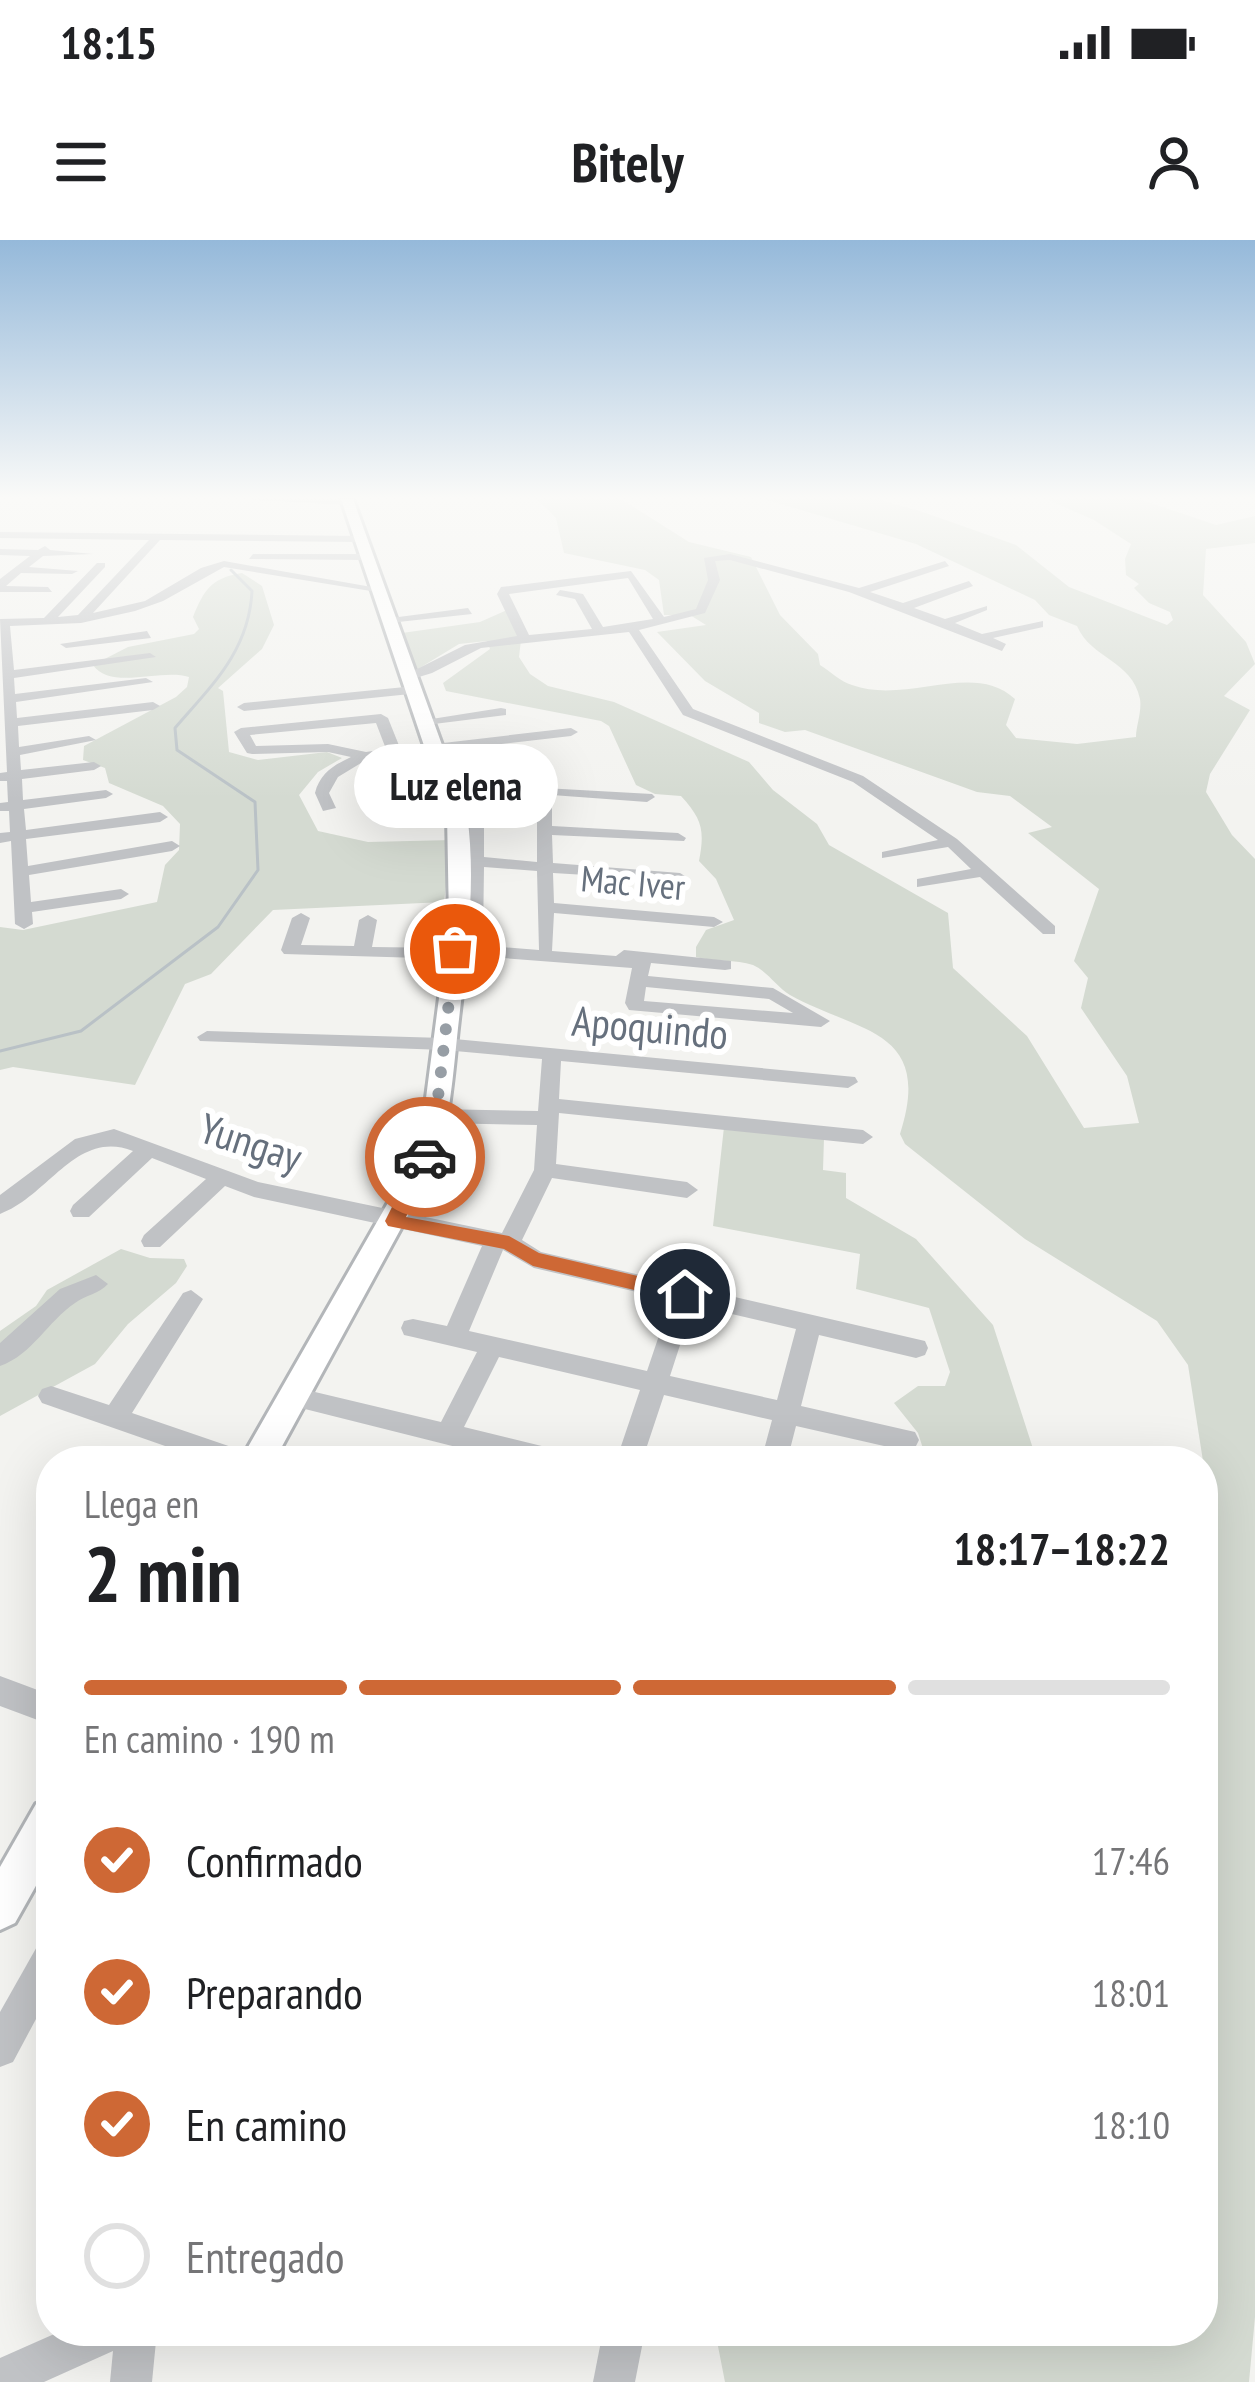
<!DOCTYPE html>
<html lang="es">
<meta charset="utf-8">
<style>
body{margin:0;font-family:"PT Sans Narrow",sans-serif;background:#f6f6f6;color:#202124;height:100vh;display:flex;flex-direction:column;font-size:45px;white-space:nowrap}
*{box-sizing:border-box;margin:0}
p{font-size:39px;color:#757577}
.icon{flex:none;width:66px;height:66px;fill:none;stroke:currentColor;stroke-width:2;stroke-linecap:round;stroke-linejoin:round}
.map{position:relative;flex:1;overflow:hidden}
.sheet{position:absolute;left:36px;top:1206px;width:1182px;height:900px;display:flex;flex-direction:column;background:#fff;border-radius:48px;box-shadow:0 12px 48px #0002}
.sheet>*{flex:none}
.pin{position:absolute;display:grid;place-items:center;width:102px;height:102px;color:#fff;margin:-51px;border:6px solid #fff;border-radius:50%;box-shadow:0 3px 12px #0007}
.courier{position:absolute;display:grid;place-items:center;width:120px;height:120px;margin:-60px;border:9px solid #ce6835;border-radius:50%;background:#fff;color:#222;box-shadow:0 3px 15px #0007}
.bubble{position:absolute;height:84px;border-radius:42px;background:#fff;box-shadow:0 12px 48px #0002;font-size:39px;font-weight:700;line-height:84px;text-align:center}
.overview em{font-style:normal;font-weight:700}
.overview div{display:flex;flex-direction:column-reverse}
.overview{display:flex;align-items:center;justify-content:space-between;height:204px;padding:0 48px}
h1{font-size:78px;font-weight:700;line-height:90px}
.bar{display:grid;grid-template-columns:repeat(4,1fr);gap:18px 12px;align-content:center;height:144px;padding:0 48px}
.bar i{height:15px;border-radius:9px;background:#e0e0e0}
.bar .selected{background:#ce6835}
.bar p{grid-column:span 4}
ol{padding:0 48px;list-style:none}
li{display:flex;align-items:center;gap:36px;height:132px}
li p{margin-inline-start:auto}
li .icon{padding:12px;border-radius:50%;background:#ce6835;color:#fff;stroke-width:4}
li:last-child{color:#757577}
li i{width:66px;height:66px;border:6px solid #e0e0e0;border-radius:50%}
.status{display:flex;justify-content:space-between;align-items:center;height:84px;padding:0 60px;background:#fff;direction:ltr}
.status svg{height:33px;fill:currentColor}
header{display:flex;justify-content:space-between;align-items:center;height:156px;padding:0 48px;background:#fff;font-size:54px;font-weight:700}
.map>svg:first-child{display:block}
.green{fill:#d4dad1}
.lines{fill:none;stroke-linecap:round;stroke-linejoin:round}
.stream{stroke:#b9c1c6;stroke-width:3}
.major-casing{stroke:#b3b6b9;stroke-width:6}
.minor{fill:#c0c2c5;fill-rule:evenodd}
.major{fill:#fff;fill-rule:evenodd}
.route{fill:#ce6835}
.done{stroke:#979ea5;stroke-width:12;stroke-dasharray:0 21.6}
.labels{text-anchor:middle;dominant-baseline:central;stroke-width:12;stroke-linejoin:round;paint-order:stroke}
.far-street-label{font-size:36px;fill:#66707d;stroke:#fff}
.street-label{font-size:42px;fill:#66707d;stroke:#fff}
</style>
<div class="status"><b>18:15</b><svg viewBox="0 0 49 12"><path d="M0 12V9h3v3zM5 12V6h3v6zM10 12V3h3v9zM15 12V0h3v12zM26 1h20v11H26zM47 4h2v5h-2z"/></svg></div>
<header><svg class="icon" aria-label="menu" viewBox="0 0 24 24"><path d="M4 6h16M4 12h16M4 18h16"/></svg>Bitely<svg class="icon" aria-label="person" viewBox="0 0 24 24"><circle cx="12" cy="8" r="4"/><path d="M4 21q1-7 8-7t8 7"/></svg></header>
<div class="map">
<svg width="1255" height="2142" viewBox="0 0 1255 2142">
<rect width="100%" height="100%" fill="#f3f3f0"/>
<g class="green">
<path d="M537,259H621L689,302L751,317L780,375L818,414L820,425C830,431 841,442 852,445C907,465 973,420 1015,459L1006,485L1016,498L1077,504L1136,497C1136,486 1142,472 1140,459C1132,420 1091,419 1077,386L1049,375L1035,360L916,304L764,259H877L923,272L1016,305L1069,347L1167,385L1173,380L1170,372L1149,363L1134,348L1139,344L1126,335L1125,319L1131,304L1094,280L1046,259H1139L1216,285L1255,276V303L1206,309L1203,355L1246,402L1255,424L1224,456L1250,470L1210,534L1206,552L1232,595L1255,619V2077L1249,2142H725L715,2091H1203V1221L1188,1125L1157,1081L1025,999L905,904L900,894C934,788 858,793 790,755C777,747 767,731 753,725C736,719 714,722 696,717V707L706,690L734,680L716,639L699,621C705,590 702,579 681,556L655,554L636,545L609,486L601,481L446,451L443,443L490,409L487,401L459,404L413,432L402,393L480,382L507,370L521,400L519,417L530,434L548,446L614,462L749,522L773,550L817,584L829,605L948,673L953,728L1027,796L1084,888L1139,883L1127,836L1081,768L1088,738L1074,721L1099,649L1028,593L1052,587L1010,556L977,552L805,490L785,492L759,483V473L705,441L657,392L706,385L690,375H664L659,340L645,330L564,313L556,278Z"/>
<path d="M242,333L262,346L274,385L262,409L218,448L223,451L229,512L258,520L327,512L342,518L318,532L299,555L318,591L368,602L452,600L444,662L273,670L211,734L185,744L135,845L13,827L0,830V687L23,690L157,662L165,625L179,610L180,584L163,566L109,543L105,528L83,520L84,506L176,457L187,447L189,437C161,428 111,451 93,425L128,407L194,394L199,389L193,377C204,350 211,338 242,333Z"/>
<path d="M724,887L824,898L823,930L846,933V958L916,999L993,1085L1037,1221H927L918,1193L894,1163L918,1146H945L950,1132L929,1068L856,1049L860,1014L713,986Z"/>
<path d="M121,1009L150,1018L184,1019L187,1026L176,1043L128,1084L95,1124L0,1176V1091L36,1066L47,1050Z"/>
</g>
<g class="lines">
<path class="stream" d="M0,811L81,791L218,687L258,630L255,562L177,510L175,488C212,445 249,411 252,351L231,330"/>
<g class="major-casing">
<g id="major">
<path d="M341,259H353L467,574C477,646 466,716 458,788C453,835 450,881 435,926L274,1221H240L409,926L426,858L449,681L447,574Z"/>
<path d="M51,1558V1619L15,1683L0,1690V1627L36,1564Z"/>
</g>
</g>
<g class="minor">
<path d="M243,259H348L352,262L347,265Z"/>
<path d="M0,292L359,296L364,299L359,302L160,300L93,373L145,361L201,328L224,321L383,349L377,352L224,327L163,361L135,371L81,383L10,386L14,430L150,413L156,417L14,438L15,454L146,438L153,442L16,462L17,478L153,462L160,466L153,470L18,486L19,507L89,496L96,500L20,515L21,530L94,522L101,526L94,530L22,539L23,560L106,550L113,554L106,558L24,569L26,590L160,572L168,577L160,582L26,599L28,626L172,601L180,606L172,611L29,635L31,662L121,649L129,654L121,659L32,672L33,684L24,689L15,684L11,601L0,603V593L10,592L9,571H0V563L8,562L7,541H0V533L7,532L0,379L44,378L97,323H105V327L58,377L78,375L149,300L0,298Z"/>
<path d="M45,306L50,310L93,314L43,316L29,327L78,331L72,334L21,333L6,346L48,347L52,352H0V339L30,316L0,315V309L38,310Z"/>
<path d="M253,314H365L370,317L365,320L249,319Z"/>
<path d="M730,314L859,348L945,321L949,326L870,352L903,363L969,341L973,346L914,368L945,379L987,366V370L955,383L982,394L1043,381V387L993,398L1006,404L1002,411L849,352L730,320L715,321L720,340L705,373L639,390L693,469L863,536L957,599L1055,686V694H1043L980,637L917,647V639L971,629L948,607L882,618V612L938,600L853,542L683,475L629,392L481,408L432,433L409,440L403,436L465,405L517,396L497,354L501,347L631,331L664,377L696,369L708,340L704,318ZM628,338L653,379L603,387L583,354L560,350L556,355L575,359L592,389L529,395L509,354Z"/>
<path d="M468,368L472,374L389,383L383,379Z"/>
<path d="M147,391L151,398L66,408L60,404Z"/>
<path d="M415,446L422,450L420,453L244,471L237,467L244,463Z"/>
<path d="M501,468L506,469V475L426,485L419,481Z"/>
<path d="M381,474L388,478L400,508L571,488L578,492L571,496L374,519L393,577L415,579L418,582L410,587L382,585L361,523L338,537L329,553L336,568L323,571L315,553C320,533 334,525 351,517L328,512L252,514L247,513L234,492L241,488ZM376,483L386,509L366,512L328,504L256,506L250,495Z"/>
<path d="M472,544L652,554L655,557L647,562L552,555V586L678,593L686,598L684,601L552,595L553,623L680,633L688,638L686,641L553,633L554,663L714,677L723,682L714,687L554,673L552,711L616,716L624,710L731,721V729L725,730L651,723L648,736L773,748L830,781L821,787L629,770L625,763L632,728L463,715L455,719L284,714L281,710L292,678L301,673L310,678L301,705L354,706L359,680L368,675L377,680L372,707L448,708L465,704L467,626L459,621L468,616ZM484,552L537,554V622L484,617ZM484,627L537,631L539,710L501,707L500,701L483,699ZM646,747L769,759L793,773L644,761Z"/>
<path d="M207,791L444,798L855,837L858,842L848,848L561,821L559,859L863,890L873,897L863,904L559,873L556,924L687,942L698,950L687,958L552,938L522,1000L541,1012L925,1101L928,1108L925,1115L916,1118L819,1095L801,1166L915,1192L919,1200L915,1208L906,1211L796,1186L787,1221H761L772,1180L664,1155L642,1221H616L640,1150L499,1117L464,1187L558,1210L567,1213L571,1221H512L285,1164L281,1157L285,1150L294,1147L441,1182L477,1112L413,1097L404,1095L401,1088L404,1081L413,1079L447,1086L482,1006L254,957L225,946L160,1007H144L141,1001L144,995L206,939L152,918L89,977H73L70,971L73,965L133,911C76,889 49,956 0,974V955L75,899L114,889L258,942L502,993L534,930L537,885L436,883L426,876L436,869L538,871L542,819L444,810L200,801L197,797ZM503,1010L534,1028L671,1060L647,1131L469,1091ZM693,1065L796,1089L777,1160L670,1136Z"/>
<path d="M96,1035L108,1044C99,1054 86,1055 75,1063C48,1081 32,1115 0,1126V1103L60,1049Z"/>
<path d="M191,1050L203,1059L132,1173L249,1213L253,1221H208L42,1163L38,1156L42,1149L51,1146L109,1165L183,1053Z"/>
<path d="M0,1436L51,1455V1485L0,1466Z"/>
<path d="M51,1697V1751L13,1822L0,1827V1772L39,1703Z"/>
<path d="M61,2091H157L152,2142H110L113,2111L44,2142H0V2118Z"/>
<path d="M603,2091H645L635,2142H593Z"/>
</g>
<use href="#major" class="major"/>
</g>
<linearGradient id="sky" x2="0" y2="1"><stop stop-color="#95b9da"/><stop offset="0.46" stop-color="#fafaf8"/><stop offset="1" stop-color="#fafaf8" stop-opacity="0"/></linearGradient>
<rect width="1255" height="559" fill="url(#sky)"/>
<path class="route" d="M425,911L434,917L406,977L509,996L539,1013L685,1047L695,1054L685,1062L533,1026L504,1009L388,986L385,981L417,917Z"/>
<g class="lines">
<path class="done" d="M425,917L437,866L455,709"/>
</g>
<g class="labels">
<g class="far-street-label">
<text transform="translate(633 642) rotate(5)">Mac Iver</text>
</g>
<g class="street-label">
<text transform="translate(650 787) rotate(5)">Apoquindo</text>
<text transform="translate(251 902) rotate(18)">Yungay</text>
</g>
</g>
</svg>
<div class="pin" style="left:455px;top:709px;background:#ea580c"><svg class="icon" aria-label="bag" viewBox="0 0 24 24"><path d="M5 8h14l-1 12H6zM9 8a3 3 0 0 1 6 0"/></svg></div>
<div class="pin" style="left:685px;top:1054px;background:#1f2937"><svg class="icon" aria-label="home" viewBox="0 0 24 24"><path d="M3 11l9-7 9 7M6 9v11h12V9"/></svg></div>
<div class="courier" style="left:425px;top:917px"><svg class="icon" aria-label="car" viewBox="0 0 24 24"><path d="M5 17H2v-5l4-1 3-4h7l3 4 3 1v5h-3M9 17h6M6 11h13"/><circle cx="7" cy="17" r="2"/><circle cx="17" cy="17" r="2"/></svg></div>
<div class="bubble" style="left:354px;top:504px;width:204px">Luz elena</div>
<section class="sheet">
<div class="overview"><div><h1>2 min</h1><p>Llega en</p></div><em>18:17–18:22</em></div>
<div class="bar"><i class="selected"></i><i class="selected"></i><i class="selected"></i><i></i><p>En camino · 190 m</p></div>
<ol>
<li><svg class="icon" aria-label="check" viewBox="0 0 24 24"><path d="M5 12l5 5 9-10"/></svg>Confirmado<p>17:46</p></li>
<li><svg class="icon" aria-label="check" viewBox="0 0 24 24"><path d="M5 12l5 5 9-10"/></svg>Preparando<p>18:01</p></li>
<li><svg class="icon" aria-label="check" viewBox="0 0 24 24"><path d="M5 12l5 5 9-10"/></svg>En camino<p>18:10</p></li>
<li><i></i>Entregado</li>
</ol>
</section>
</div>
